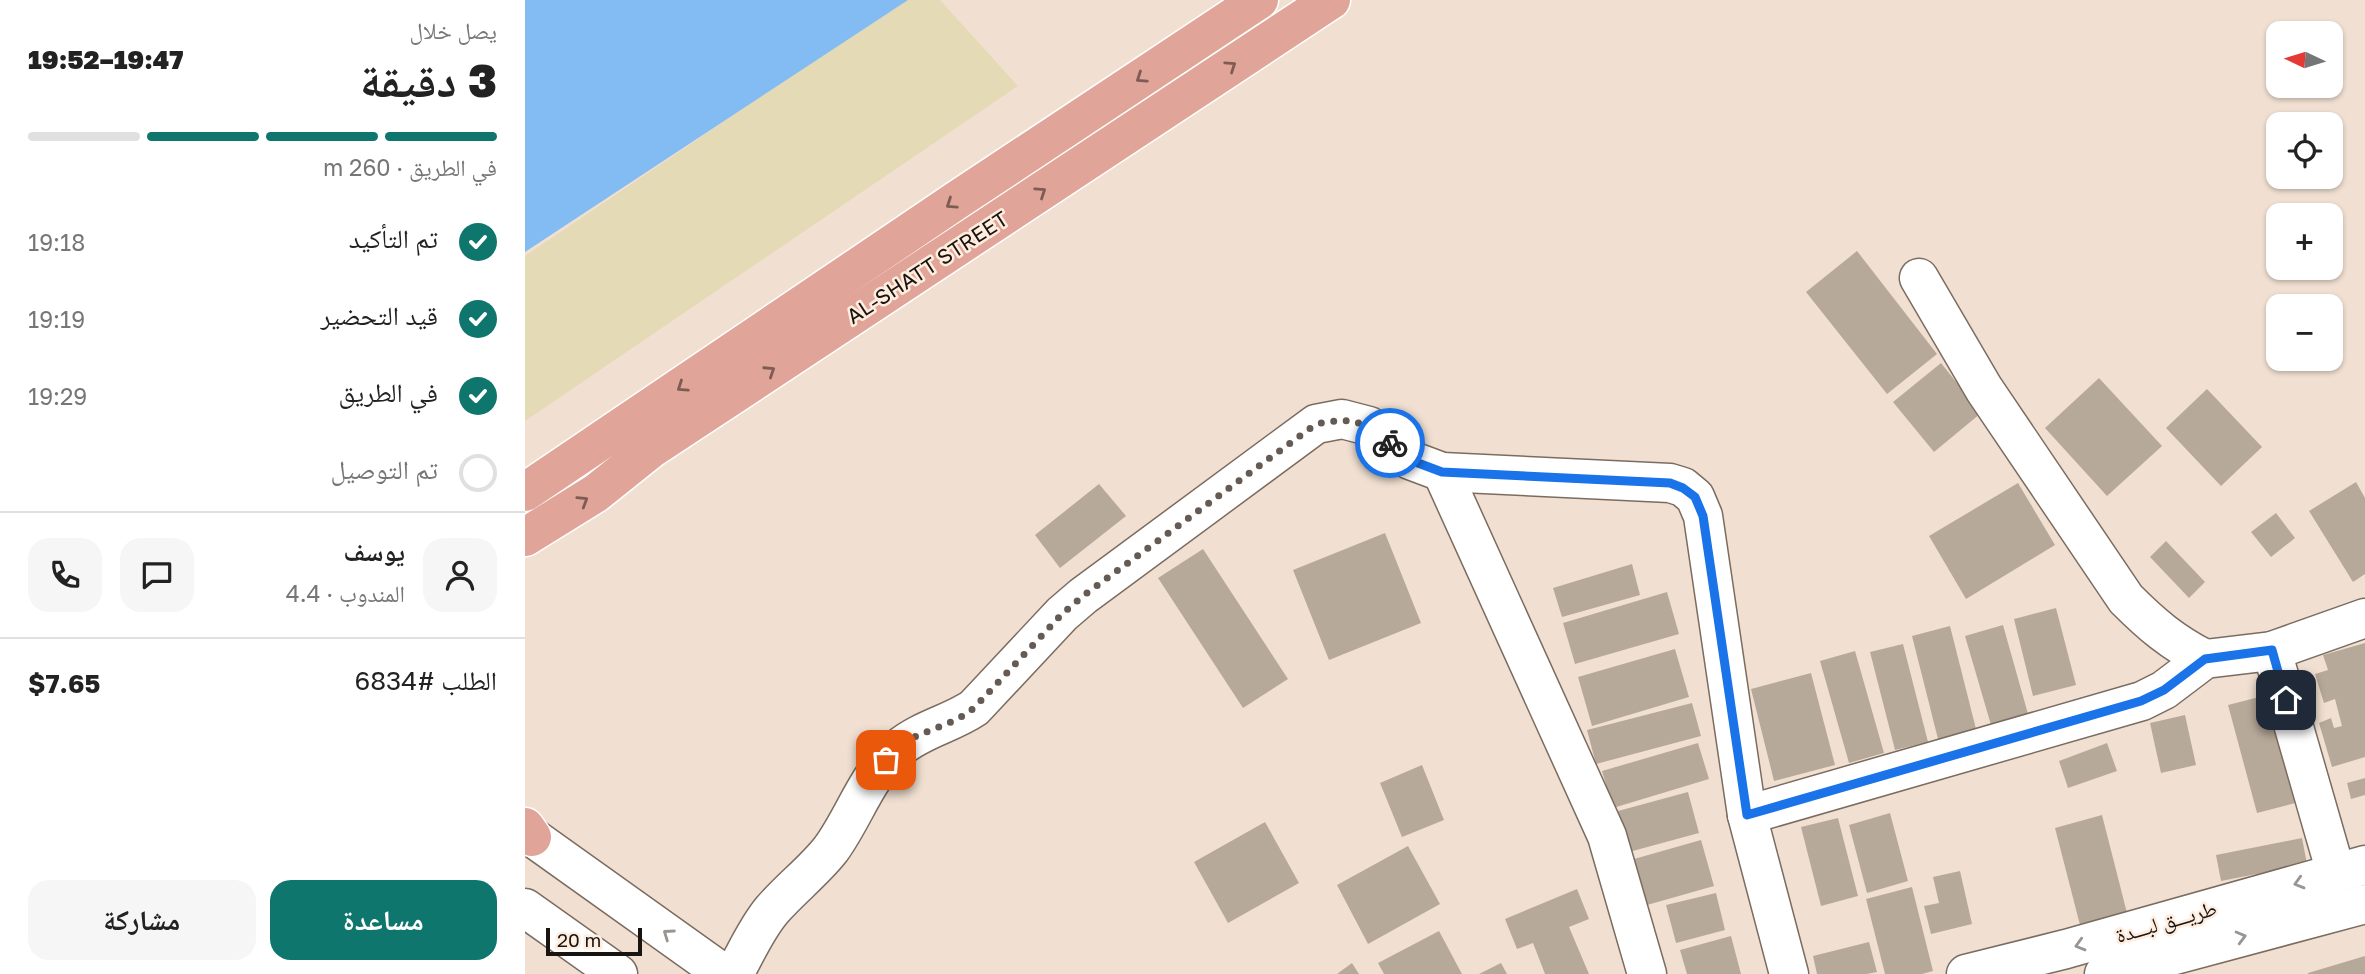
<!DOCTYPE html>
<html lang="ar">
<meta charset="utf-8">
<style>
body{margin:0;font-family:"Golos Text","Noto Naskh Arabic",sans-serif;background:#f6f6f6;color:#222;direction:rtl;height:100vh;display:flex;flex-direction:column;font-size:26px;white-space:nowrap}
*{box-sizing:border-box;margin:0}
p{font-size:23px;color:#767676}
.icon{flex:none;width:38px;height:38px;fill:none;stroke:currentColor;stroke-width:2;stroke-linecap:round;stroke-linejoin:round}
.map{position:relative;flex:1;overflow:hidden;direction:ltr}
.side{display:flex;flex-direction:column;background:#fff;width:525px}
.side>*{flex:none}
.needle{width:46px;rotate:274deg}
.tools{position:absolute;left:1741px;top:21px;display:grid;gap:14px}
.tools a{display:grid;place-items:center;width:77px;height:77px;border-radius:14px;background:#fff;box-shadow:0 2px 5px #0004;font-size:35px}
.scale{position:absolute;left:21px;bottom:18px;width:96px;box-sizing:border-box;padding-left:7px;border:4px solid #1a1410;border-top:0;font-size:19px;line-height:24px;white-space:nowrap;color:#1a1410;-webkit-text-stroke:5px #ffeddf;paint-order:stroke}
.pin{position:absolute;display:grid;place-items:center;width:60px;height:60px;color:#fff;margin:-30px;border-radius:14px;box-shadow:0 4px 10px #0006}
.courier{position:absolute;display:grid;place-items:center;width:70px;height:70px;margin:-35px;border:5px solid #1a73e8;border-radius:50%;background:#fff;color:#222;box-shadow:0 2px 9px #0007}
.summary em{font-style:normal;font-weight:800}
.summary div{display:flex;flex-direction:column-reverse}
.summary{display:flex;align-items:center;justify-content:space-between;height:119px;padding:0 28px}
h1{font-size:46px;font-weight:800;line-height:52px}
.bar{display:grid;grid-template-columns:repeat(4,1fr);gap:10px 7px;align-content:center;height:84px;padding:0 28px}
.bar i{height:9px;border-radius:5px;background:#e0e0e0}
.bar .selected{background:#0f766e}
.bar p{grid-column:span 4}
.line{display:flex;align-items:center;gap:18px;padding:0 28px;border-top:2px solid #e0e0e0}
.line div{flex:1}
.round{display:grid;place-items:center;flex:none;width:74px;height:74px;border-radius:21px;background:#f6f6f6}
ol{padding:0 28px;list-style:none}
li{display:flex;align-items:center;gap:21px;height:77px}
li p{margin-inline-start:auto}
li .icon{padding:7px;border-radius:50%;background:#0f766e;color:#fff;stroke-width:4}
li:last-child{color:#767676}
li i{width:38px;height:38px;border:4px solid #e0e0e0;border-radius:50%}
.cta{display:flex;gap:14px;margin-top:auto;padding:14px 28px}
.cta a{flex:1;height:80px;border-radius:21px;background:#0f766e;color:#fff;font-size:28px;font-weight:800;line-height:80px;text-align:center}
.cta a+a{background:#f6f6f6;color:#222}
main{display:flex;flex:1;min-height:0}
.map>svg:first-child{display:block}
.sand{fill:#e4dab5}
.water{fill:#83bcf3}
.building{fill:#b7a99a}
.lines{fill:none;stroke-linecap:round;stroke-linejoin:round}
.minor-casing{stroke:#7b6c60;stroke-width:41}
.major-casing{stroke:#fff;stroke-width:41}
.minor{stroke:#fff;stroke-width:38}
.major{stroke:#e1a498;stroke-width:38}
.oneway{stroke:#7e5c54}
.oneway2{stroke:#989593}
.done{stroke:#655b54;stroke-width:7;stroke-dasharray:0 12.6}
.route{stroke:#1a73e8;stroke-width:9}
.labels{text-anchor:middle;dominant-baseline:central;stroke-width:5;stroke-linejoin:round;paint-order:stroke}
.street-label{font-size:21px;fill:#1a1410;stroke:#ffeddf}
</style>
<main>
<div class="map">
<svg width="1840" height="974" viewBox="0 0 1840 974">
<rect width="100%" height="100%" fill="#f1e0d2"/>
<path class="sand" d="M379,0H415L493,86L0,421V256Z"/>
<path class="water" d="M0,0H383L0,252Z"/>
<g class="building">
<path d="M1332,251L1412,354L1362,394L1281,292Z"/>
<path d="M1416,363L1456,413L1409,452L1368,402Z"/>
<path d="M1574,378L1637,446L1582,496L1520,428Z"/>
<path d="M1682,389L1737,447L1696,486L1641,428Z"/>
<path d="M1831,482L1840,498V574L1828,582L1784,511Z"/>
<path d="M1493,483L1530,545L1441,599L1404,536Z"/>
<path d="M574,484L601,516L535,568L510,535Z"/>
<path d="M1751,513L1770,538L1746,557L1726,532Z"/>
<path d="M860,533L896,623L804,660L768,570Z"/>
<path d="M1641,541L1680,582L1664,598L1625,557Z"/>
<path d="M678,549L763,679L718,708L633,578Z"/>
<path d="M1107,564L1115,595L1037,617L1028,588Z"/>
<path d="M1142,592L1154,634L1050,664L1038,623Z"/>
<path d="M1531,608L1551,685L1508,696L1489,619Z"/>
<path d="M1478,625L1503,714L1466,725L1440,636Z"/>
<path d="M1425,626L1451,729L1413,739L1387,636Z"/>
<path d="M1840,643V757L1807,767L1794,723L1806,718L1809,728L1817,726L1810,699L1799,703L1790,674L1803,670L1798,655Z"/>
<path d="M1378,644L1403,742L1370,750L1345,652Z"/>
<path d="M1150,649L1164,697L1067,726L1053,677Z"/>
<path d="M1330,651L1359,753L1324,763L1295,661Z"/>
<path d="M1286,673L1310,765L1249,781L1226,689Z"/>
<path d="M1746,694L1774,802L1732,813L1703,705Z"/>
<path d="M1167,703L1176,736L1071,764L1062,730Z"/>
<path d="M1660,715L1671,765L1636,773L1625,723Z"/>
<path d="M1173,743L1184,779L1088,808L1077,771Z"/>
<path d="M1582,743L1592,771L1543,788L1534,761Z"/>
<path d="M897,765L919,820L877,837L855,783Z"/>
<path d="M1840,778V795L1826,799L1822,783Z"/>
<path d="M1163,792L1174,833L1104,852L1093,811Z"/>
<path d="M1365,813L1383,881L1342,893L1324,825Z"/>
<path d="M1577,815L1602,913L1555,925L1530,828Z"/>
<path d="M1313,818L1333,896L1296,906L1276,827Z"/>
<path d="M740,822L774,883L703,923L669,862Z"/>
<path d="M1777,838L1782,864L1696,881L1691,855Z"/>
<path d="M1176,840L1189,886L1115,907L1102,861Z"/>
<path d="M883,846L915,904L843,944L812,885Z"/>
<path d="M1435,871L1447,924L1406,934L1399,906L1414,903L1408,877Z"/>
<path d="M1387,887L1408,971L1397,974H1360L1341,899Z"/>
<path d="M1052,889L1064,919L1044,927L1064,974H1020L1008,943L992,949L980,919Z"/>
<path d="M1191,893L1200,930L1151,943L1141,905Z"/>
<path d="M914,931L937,974H859L853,963Z"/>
<path d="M1206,936L1216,974H1162L1155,950Z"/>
<path d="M1344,942L1352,972L1342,974H1292L1288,956Z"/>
<path d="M1840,956V974H1783V973Z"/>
<path d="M827,963L834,974H812Z"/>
<path d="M976,963L982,974H954Z"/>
</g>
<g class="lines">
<g class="minor-casing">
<g id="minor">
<path d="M1394,278L1459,389L1601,599C1627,625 1647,642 1680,659"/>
<path d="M917,472L1082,836L1122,974"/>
<path d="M1747,651L1811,873"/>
<path d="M1222,815L1617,701L1639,690L1680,659L1747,651L1840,618"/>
<path d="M0,832L199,974"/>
<path d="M0,908L93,974"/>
<path d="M209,974C221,953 231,929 247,910C266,888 289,871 306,849C330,816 342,774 374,748C397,729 425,724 449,708L537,614L558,596L791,424L817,419L844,426L885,460L917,472L1145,483L1158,487L1170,497L1178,516L1222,815L1264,974"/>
<path d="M1441,974L1541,949L1840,865"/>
<path d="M1579,974L1840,904"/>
</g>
</g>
<g class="major-casing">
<g id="major">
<path d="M0,492L432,200L734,0"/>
<path d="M0,537L71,493L126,449L806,0"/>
<path d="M0,827L7,837"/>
</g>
</g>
<use href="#minor" class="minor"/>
<use href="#major" class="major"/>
</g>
<defs><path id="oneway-chevron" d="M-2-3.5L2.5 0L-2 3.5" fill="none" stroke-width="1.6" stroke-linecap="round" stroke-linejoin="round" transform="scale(1.75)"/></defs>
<g class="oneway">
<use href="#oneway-chevron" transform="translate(706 66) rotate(-34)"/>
<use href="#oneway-chevron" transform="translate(616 78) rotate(146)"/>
<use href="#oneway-chevron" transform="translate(516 192) rotate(-34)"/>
<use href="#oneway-chevron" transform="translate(426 204) rotate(146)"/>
<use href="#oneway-chevron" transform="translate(245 371) rotate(-33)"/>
<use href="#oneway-chevron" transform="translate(157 387) rotate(146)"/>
<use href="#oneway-chevron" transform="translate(58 501) rotate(-32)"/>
</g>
<g class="oneway2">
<use href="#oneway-chevron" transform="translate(1774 883) rotate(164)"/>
<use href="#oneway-chevron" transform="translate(143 934) rotate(-145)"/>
<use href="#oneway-chevron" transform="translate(1716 937) rotate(-15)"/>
<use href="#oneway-chevron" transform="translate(1555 945) rotate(164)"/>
</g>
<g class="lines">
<path class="done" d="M361,760L387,738L433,719L449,708L537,614L558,596L791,424C827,417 837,420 865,443"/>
<path class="route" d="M865,443L885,460L917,472L1145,483L1158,488L1170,497L1178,516L1222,815L1616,701L1639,690L1680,659L1747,650L1761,700"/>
</g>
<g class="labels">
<g class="street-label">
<text transform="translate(402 267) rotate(-33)">AL-SHATT STREET</text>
<text transform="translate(1641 921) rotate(-16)">طريـــق لبـــدة</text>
</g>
</g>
</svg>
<div class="tools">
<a><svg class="needle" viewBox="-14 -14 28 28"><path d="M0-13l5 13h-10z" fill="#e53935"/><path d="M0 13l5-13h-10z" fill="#767676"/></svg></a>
<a><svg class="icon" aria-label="locate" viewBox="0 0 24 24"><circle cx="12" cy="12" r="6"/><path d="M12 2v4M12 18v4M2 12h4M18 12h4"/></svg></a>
<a>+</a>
<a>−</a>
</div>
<div class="scale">20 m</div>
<div class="pin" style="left:361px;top:760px;background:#ea580c"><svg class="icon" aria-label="bag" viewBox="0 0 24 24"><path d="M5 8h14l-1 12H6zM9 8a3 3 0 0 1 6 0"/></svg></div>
<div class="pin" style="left:1761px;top:700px;background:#1f2937"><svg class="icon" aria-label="home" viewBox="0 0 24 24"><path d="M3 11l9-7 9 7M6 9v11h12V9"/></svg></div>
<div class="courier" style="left:865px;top:443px"><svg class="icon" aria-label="bike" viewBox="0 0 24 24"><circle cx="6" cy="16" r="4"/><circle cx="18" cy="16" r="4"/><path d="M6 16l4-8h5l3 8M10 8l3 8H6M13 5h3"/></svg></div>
</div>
<section class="side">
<div class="summary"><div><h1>3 دقيقة</h1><p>يصل خلال</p></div><em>19:47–19:52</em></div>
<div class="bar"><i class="selected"></i><i class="selected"></i><i class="selected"></i><i></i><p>في الطريق · 260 m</p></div>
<ol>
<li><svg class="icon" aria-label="check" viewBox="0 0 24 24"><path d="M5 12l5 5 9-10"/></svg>تم التأكيد<p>19:18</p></li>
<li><svg class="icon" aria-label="check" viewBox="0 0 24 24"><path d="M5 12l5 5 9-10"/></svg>قيد التحضير<p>19:19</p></li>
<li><svg class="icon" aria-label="check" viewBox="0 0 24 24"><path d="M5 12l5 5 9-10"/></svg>في الطريق<p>19:29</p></li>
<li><i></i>تم التوصيل</li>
</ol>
<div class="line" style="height:126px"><a class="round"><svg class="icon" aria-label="person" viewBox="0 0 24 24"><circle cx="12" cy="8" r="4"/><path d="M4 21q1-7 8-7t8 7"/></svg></a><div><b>يوسف</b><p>المندوب · 4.4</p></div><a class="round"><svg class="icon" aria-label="chat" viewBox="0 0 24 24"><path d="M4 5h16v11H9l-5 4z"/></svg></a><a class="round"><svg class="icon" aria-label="phone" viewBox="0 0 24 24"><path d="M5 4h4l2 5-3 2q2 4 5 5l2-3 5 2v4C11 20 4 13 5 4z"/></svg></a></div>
<div class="line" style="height:91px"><div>الطلب #6834</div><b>$7.65</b></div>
<div class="cta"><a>مساعدة</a><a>مشاركة</a></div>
</section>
</main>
